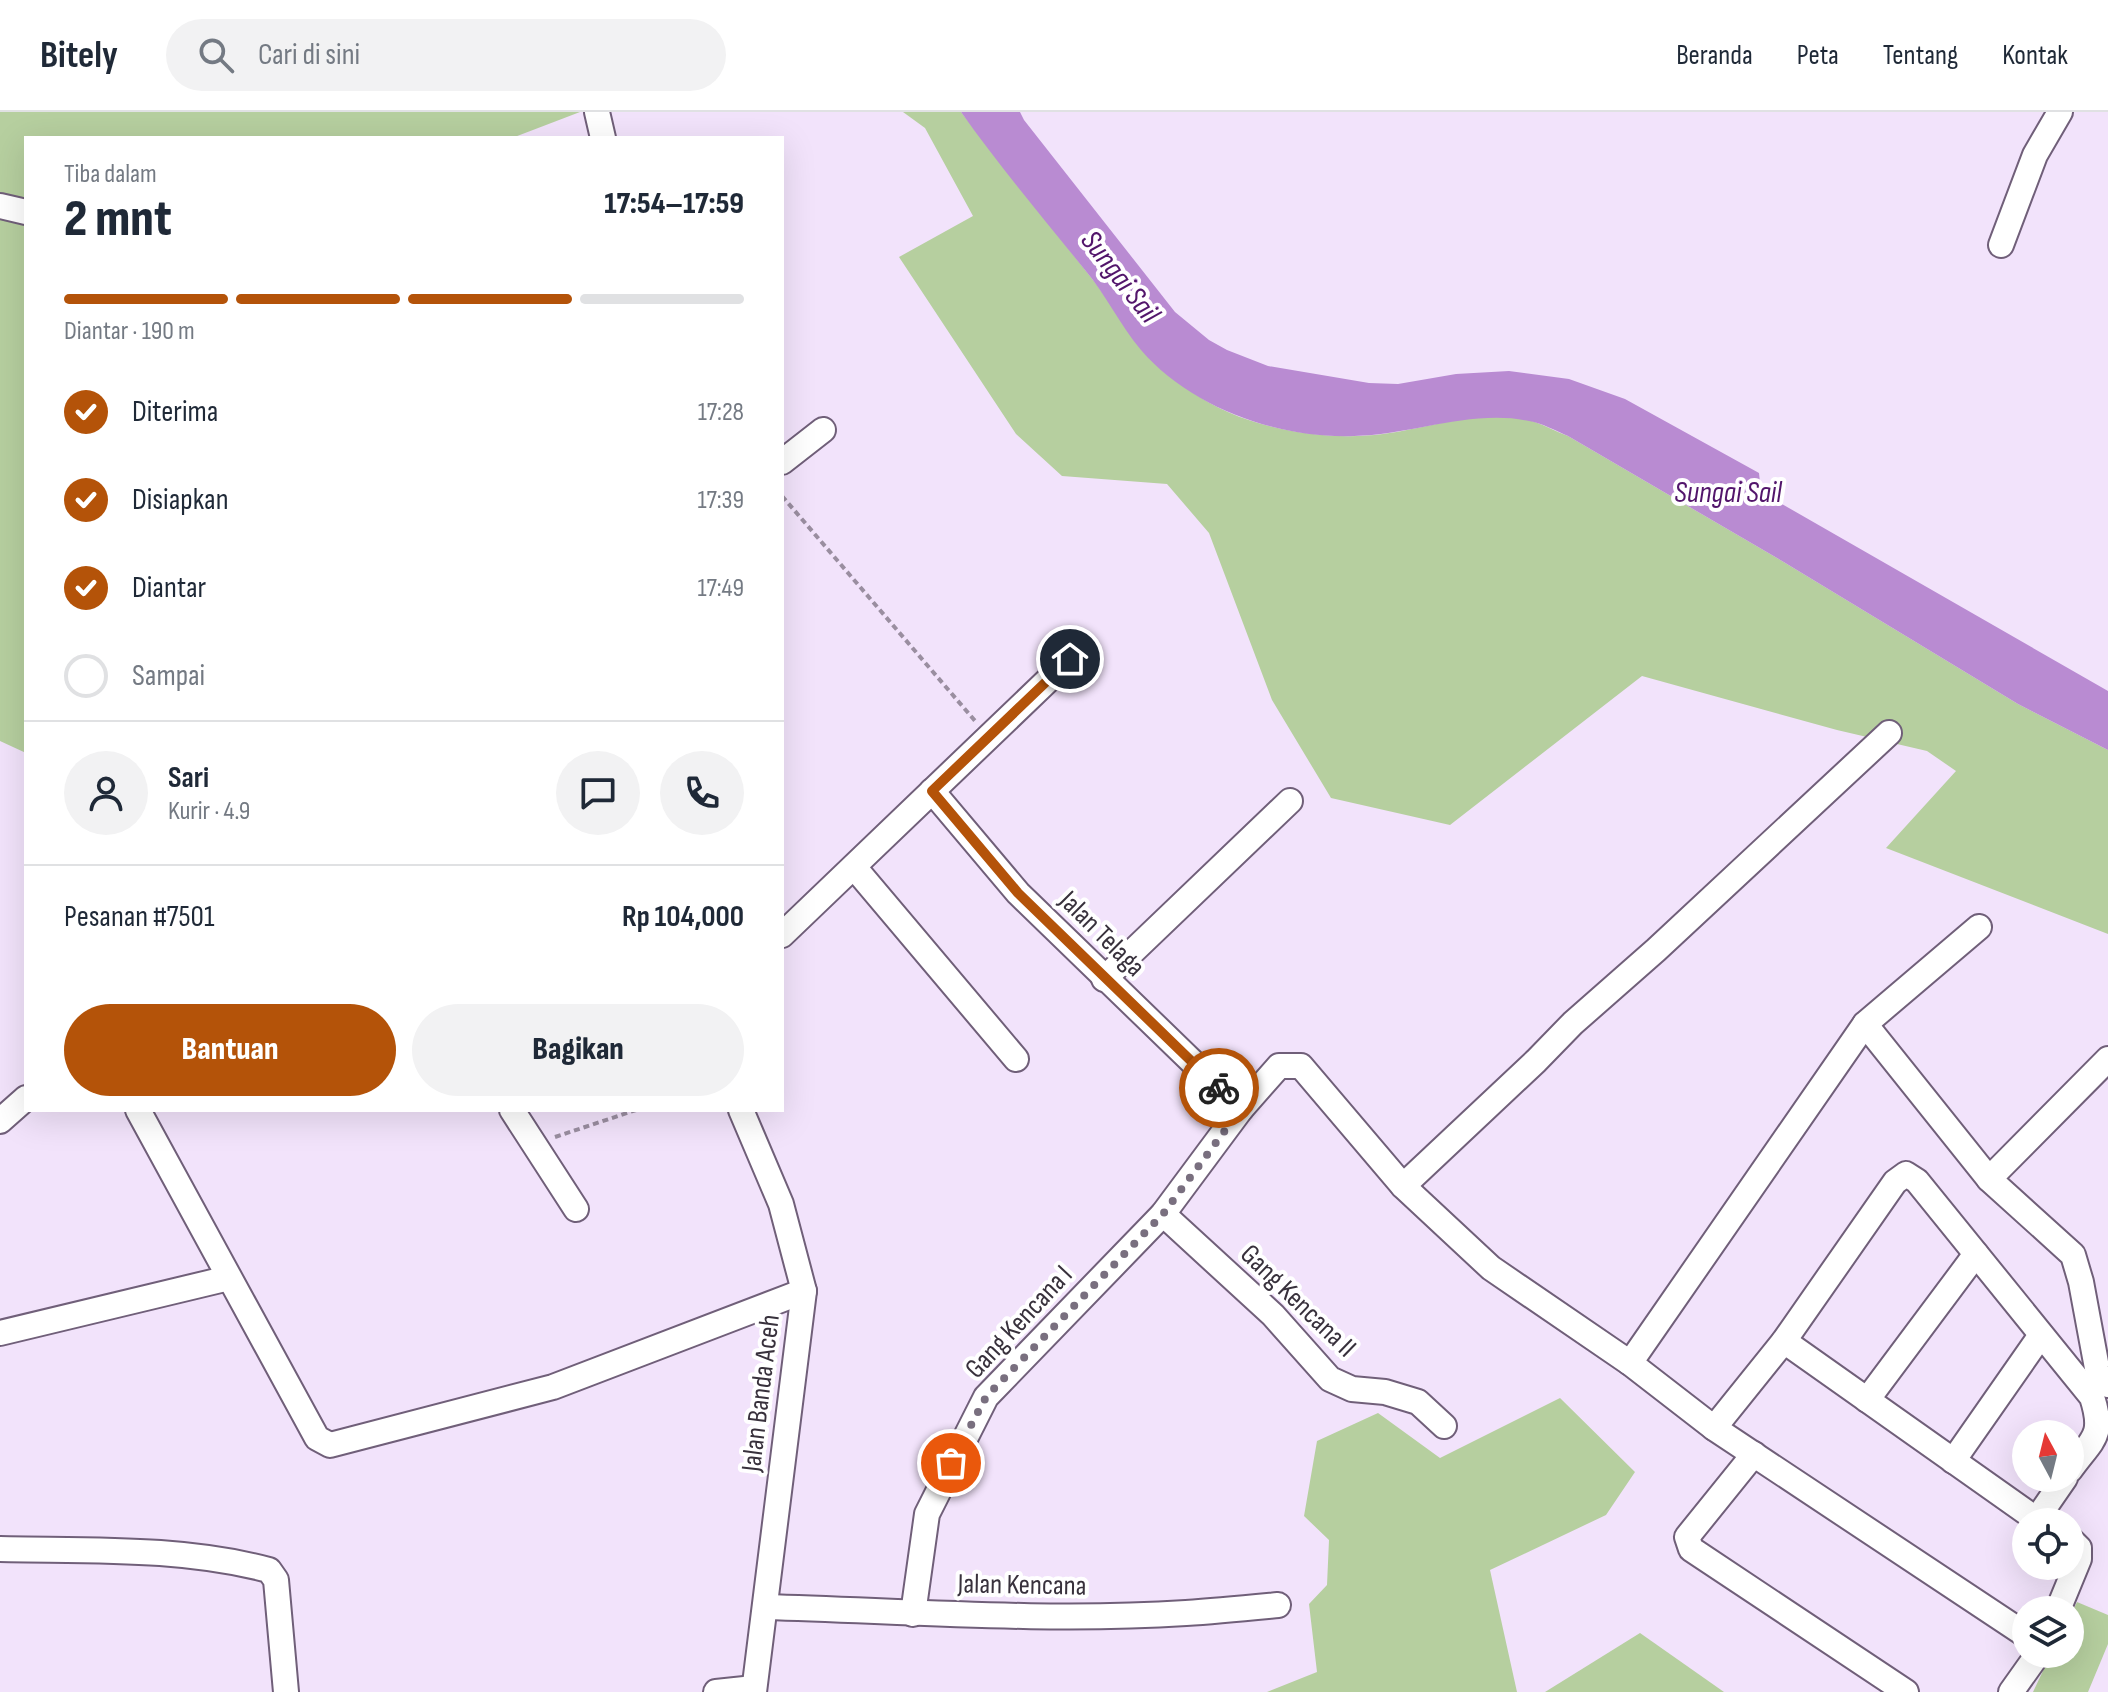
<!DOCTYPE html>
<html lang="id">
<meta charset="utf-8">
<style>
body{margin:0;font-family:"Sofia Sans Condensed",sans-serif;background:#f2f2f3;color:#1f2937;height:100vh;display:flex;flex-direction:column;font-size:30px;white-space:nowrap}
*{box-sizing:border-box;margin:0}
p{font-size:26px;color:#747a83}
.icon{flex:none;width:44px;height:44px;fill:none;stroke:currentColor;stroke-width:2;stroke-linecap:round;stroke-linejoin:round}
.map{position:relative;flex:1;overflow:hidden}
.sheet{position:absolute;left:24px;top:24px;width:760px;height:976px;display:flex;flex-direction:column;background:#fff;border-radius:0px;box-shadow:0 8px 32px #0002}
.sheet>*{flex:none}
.needle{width:52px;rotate:353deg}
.fabs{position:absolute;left:2012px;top:1308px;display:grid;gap:16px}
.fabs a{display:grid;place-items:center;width:72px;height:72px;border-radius:50%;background:#fff;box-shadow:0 8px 32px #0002;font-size:40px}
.pin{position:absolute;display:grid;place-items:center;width:68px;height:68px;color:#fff;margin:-34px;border:4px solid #fff;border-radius:50%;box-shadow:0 2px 8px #0007}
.courier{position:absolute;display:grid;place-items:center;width:80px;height:80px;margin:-40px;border:6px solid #b45309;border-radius:50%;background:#fff;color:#222;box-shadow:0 2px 10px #0007}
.summary em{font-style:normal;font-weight:800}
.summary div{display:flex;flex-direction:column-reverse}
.summary{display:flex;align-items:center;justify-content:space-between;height:136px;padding:0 40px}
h1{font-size:52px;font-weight:800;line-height:60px}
.bar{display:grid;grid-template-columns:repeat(4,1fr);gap:12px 8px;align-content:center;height:96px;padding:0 40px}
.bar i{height:10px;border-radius:6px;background:#e0e1e3}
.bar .on{background:#b45309}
.bar p{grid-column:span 4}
.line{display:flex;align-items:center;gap:20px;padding:0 40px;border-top:2px solid #e0e1e3}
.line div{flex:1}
.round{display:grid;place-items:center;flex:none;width:84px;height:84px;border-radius:42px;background:#f2f2f3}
ol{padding:0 40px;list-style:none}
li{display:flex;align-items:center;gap:24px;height:88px}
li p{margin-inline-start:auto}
li .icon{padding:8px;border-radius:50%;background:#b45309;color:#fff;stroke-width:4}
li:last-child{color:#747a83}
li i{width:44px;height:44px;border:4px solid #e0e1e3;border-radius:50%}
.action{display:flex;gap:16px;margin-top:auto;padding:16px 40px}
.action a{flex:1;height:92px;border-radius:48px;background:#b45309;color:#fff;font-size:32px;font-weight:800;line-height:92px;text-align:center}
.action a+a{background:#f2f2f3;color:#1f2937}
header{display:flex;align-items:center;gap:48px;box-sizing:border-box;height:112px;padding:0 40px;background:#fff;border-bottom:2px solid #e0e1e3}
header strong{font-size:38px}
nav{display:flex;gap:44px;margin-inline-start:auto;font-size:28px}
.search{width:560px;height:72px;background:#f2f2f3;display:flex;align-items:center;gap:20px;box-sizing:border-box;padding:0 28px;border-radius:44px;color:#747a83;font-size:30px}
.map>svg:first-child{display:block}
.green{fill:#b6cf9f}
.water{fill:#b98bd2}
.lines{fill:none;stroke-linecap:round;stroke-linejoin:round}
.minor-casing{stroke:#705f79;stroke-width:28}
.path{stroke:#9a8ea0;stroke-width:4;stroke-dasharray:6 4;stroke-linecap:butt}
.minor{stroke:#fff;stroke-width:24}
.done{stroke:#796f7f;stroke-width:8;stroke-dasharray:0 14.4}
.route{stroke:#b45309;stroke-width:10}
.labels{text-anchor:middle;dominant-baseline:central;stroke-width:8;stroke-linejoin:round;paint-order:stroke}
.street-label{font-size:28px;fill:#38313c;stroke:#fff}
.water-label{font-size:30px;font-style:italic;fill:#52156b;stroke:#fff}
</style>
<header>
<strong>Bitely</strong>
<div class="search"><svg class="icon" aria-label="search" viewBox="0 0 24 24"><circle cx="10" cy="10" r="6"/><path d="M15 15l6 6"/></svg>Cari di sini</div>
<nav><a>Beranda</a><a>Peta</a><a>Tentang</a><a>Kontak</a></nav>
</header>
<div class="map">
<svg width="2108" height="1580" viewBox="0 0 2108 1580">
<rect width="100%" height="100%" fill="#f2e3fb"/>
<g class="green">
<path d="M0,0H580L512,26H26V641L0,629Z"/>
<path d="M903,0H961L1097,173C1115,200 1138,223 1161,247C1170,257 1179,270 1190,278C1240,316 1322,330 1383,322C1431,316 1486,294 1535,310C1546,314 1557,320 1568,324L1782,449L2018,592L2108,638V822L1886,736L1956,659L1927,639L1837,618L1642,564L1450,713L1331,686L1272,588L1209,421L1167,372L1062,364L1016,322L899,145L973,104L925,16Z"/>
<path d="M1560,1286L1635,1360L1606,1403L1490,1458L1517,1580H1267L1317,1560L1309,1492L1327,1473L1329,1428L1304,1404L1317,1329L1378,1301L1440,1346Z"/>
<path d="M2077,1490L2108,1503V1532L2088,1580H2033L2051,1542H2070V1504Z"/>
<path d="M1640,1521L1724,1580H1545Z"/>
</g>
<path class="water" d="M961,0H1020L1024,8L1175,200L1209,228L1227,238L1268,254L1369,271L1398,272L1456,262L1509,259L1569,267L1625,287L1759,361L1761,380L2108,579V638L2018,592L1782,449L1568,324C1556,319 1542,311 1529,309C1471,297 1413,323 1354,324C1279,327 1191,296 1141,238C1120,213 1106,183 1085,158C1043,106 1000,55 961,0Z"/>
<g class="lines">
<g class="minor-casing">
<g id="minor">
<path d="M597,0L603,26"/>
<path d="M0,94L26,100"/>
<path d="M2001,133L2035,43L2060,0"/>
<path d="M782,350L823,318"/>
<path d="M932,679L1018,781L1241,997"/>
<path d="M854,755L1016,947"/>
<path d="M782,823L1070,547"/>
<path d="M1104,867L1290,689"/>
<path d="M1865,912L1989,1067L2073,1143L2081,1170L2097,1256L2108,1273"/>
<path d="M138,998L317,1326L330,1333L553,1275L804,1179"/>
<path d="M512,998L576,1097"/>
<path d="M741,998L781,1092L804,1179L754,1580"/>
<path d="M0,1009L26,986"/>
<path d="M1989,1067L2108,947"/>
<path d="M1403,1074L1536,949L1573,911L1656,838L1889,621"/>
<path d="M1163,1102L1273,1203L1330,1267L1352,1277L1385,1280L1418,1290L1444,1314"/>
<path d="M0,1221L229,1166"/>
<path d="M1784,1229L2040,1410"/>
<path d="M1630,1251L1865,912L1979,815"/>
<path d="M1867,1288L1976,1142"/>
<path d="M1714,1316L1784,1229L1895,1070L1906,1062L1917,1069L2092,1285C2105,1325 2092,1327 2070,1358"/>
<path d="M1754,1342L1687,1425L1691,1437L1906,1580"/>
<path d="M1953,1349L2041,1223"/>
<path d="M2036,1408L2065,1366"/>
<path d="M0,1437C90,1439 182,1435 269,1458L276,1468L286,1580"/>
<path d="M766,1495C906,1499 1047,1510 1186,1501C1217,1499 1247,1496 1278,1493"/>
<path d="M2058,1498L2079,1447V1436L2070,1427"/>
<path d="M913,1502L927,1402L986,1285L1163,1102L1241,997L1279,954H1301L1403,1074L1491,1156L1630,1251L1714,1316L2026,1523"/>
<path d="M716,1580L754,1576"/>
<path d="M2011,1580L2038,1542"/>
</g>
</g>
<g class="path">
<path d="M782,384L976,610"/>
<path d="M555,1025L636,998"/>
</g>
<use href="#minor" class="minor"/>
</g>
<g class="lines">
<path class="done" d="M951,1351L986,1285L1163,1102L1241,997L1219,976"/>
<path class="route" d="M1070,547L932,679L1018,781L1219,976"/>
</g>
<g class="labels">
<g class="street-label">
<text transform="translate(1102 822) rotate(45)">Jalan Telaga</text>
<text transform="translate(1298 1189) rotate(44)">Gang Kencana II</text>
<text transform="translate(1019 1210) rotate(-47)">Gang Kencana I</text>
<text transform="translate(761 1281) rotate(-83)">Jalan Banda Aceh</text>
<text transform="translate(1022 1473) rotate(1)">Jalan Kencana</text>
</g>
<g class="water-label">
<text transform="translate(1120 165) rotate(52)">Sungai Sail</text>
<text x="1728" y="381">Sungai Sail</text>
</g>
</g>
</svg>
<div class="fabs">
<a><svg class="needle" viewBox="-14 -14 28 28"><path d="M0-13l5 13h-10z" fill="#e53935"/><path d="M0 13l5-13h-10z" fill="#747a83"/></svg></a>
<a><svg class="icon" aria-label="locate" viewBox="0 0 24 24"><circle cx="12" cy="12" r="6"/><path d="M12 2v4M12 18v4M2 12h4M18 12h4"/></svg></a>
<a><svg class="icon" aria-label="layers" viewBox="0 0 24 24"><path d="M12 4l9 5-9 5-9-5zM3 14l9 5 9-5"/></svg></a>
</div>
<div class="pin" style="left:951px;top:1351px;background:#ea580c"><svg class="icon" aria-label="bag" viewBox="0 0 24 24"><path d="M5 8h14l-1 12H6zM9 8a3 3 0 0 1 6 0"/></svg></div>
<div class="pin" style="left:1070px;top:547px;background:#1f2937"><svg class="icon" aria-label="home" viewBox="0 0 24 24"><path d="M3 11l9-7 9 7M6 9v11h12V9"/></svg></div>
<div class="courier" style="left:1219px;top:976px"><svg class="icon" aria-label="bike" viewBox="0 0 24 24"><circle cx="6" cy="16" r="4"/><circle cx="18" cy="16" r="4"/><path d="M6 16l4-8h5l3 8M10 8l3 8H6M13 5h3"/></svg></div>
<section class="sheet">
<div class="summary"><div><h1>2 mnt</h1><p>Tiba dalam</p></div><em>17:54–17:59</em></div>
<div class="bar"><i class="on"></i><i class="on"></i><i class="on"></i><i></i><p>Diantar · 190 m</p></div>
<ol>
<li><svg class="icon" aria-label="check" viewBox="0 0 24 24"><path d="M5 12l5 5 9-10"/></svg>Diterima<p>17:28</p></li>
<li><svg class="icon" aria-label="check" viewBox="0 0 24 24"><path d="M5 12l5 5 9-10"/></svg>Disiapkan<p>17:39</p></li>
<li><svg class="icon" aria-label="check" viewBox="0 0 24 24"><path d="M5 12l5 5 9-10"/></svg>Diantar<p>17:49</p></li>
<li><i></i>Sampai</li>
</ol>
<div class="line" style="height:144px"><a class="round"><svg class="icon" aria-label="person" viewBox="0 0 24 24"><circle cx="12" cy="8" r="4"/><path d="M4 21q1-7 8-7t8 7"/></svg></a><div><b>Sari</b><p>Kurir · 4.9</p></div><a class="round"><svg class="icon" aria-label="chat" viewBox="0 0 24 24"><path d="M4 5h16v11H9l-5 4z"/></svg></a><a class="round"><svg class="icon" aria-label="phone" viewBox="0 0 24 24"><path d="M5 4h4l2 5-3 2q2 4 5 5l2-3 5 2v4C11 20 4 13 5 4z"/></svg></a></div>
<div class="line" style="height:104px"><div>Pesanan #7501</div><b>Rp 104,000</b></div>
<div class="action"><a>Bantuan</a><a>Bagikan</a></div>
</section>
</div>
